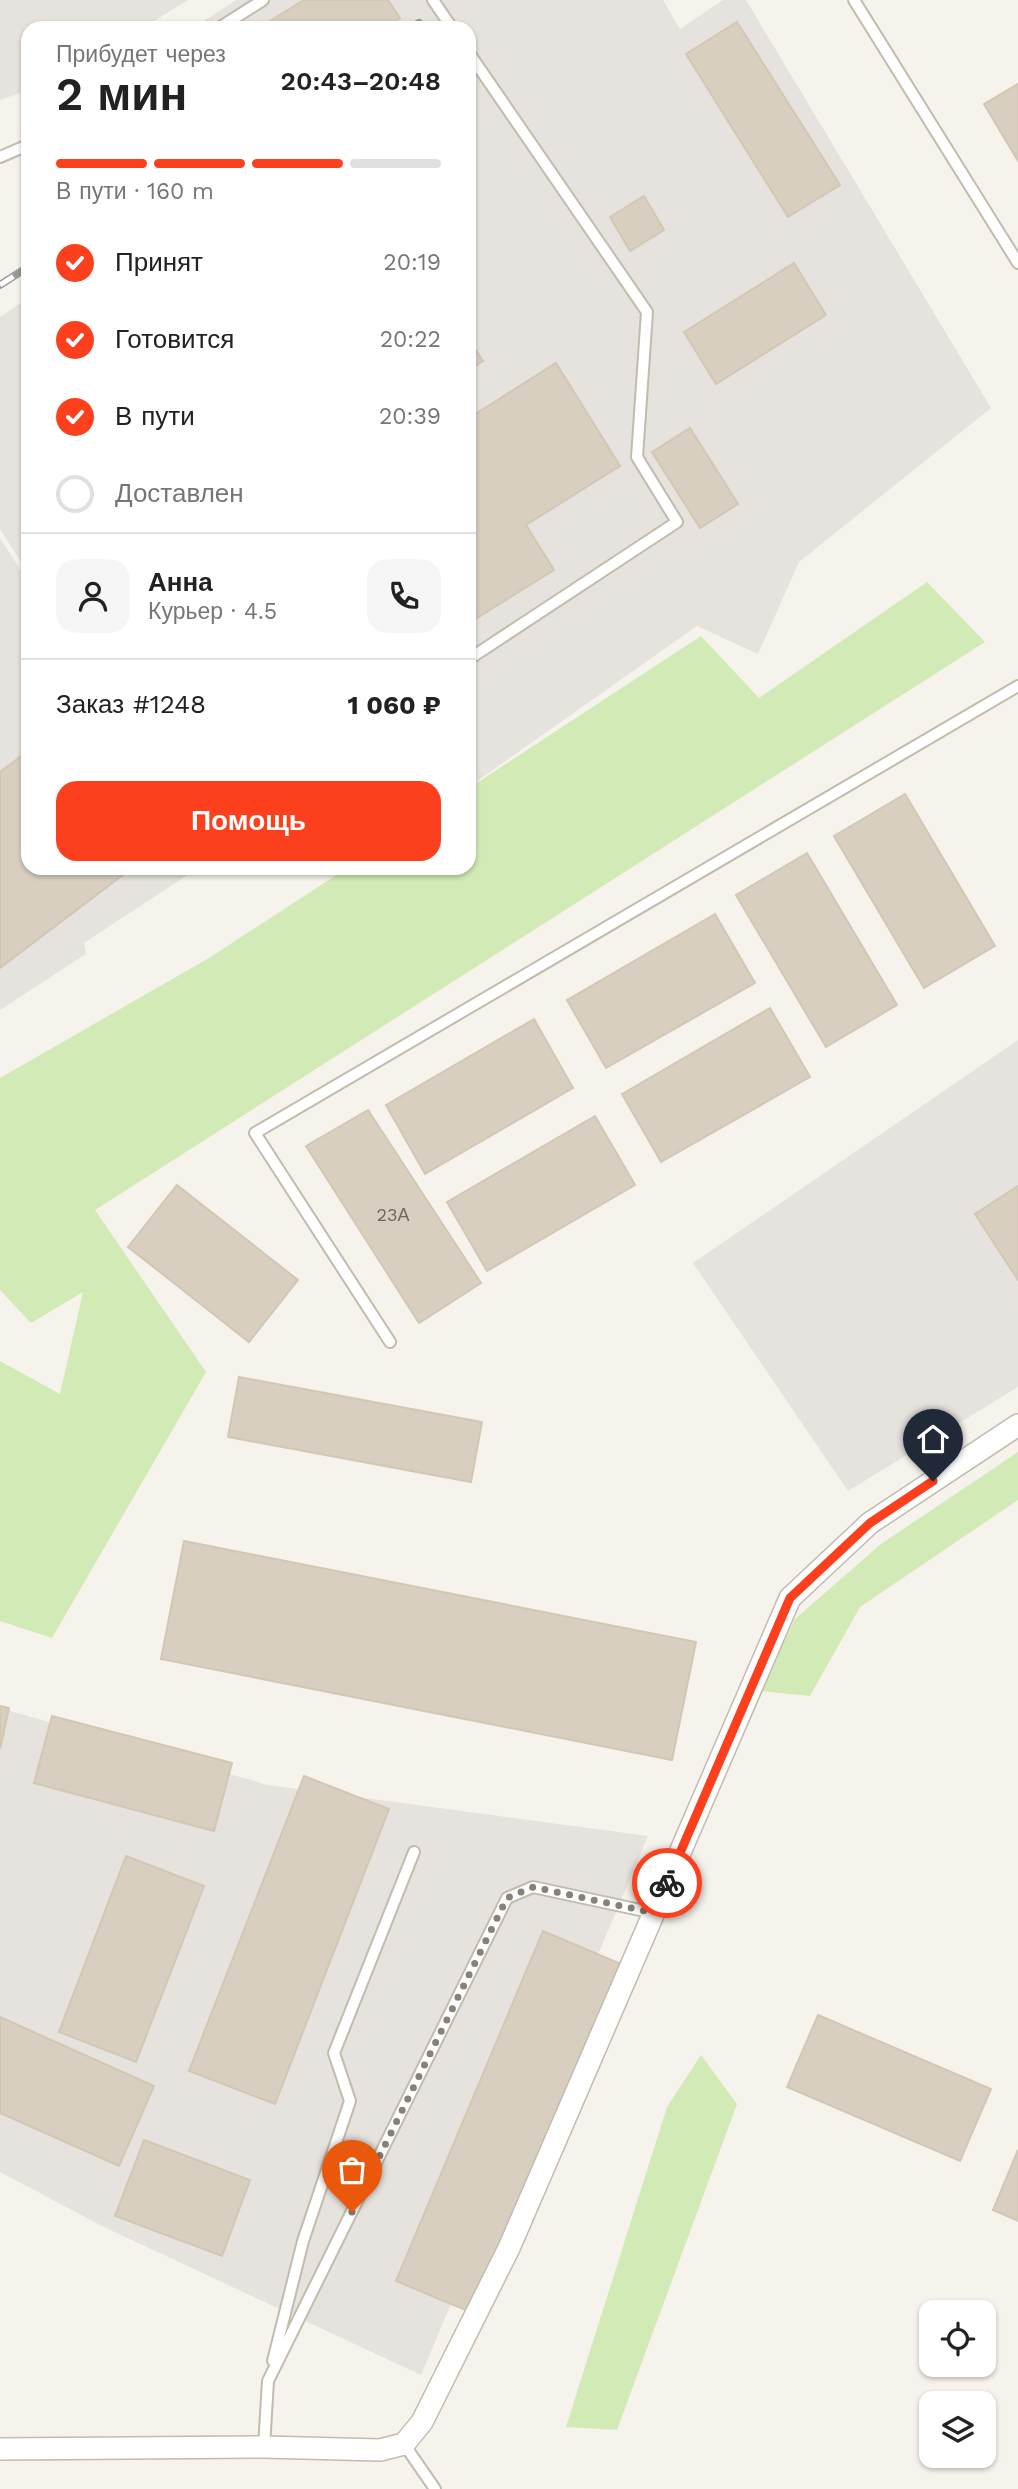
<!DOCTYPE html>
<html lang="ru">
<meta charset="utf-8">
<style>
body{margin:0;font-family:"Work Sans",sans-serif;background:#f6f6f6;color:#222;height:100vh;display:flex;flex-direction:column;font-size:26px;white-space:nowrap}
*{box-sizing:border-box;margin:0}
p{font-size:23px;color:#767676}
.icon{flex:none;width:38px;height:38px;fill:none;stroke:currentColor;stroke-width:2;stroke-linecap:round;stroke-linejoin:round}
.map{position:relative;flex:1;overflow:hidden}
.side{position:absolute;left:21px;top:21px;width:455px;height:854px;display:flex;flex-direction:column;background:#fff;border-radius:21px;box-shadow:0 2px 5px #0004}
.side>*{flex:none}
.buttons{position:absolute;left:919px;top:2300px;display:grid;gap:14px}
.buttons a{display:grid;place-items:center;width:77px;height:77px;border-radius:14px;background:#fff;box-shadow:0 2px 5px #0004;font-size:35px}
.pin{position:absolute;display:grid;place-items:center;width:60px;height:60px;color:#fff;margin:-72px -30px;border-radius:50% 50% 50% 0;rotate:-45deg;box-shadow:0 0 7px #0007}
.pin .icon{rotate:45deg}
.courier{position:absolute;display:grid;place-items:center;width:70px;height:70px;margin:-35px;border:5px solid #fc3f1d;border-radius:50%;background:#fff;color:#222;box-shadow:0 2px 9px #0007}
.head em{font-style:normal;font-weight:600}
.head div{display:flex;flex-direction:column-reverse}
.head{display:flex;align-items:center;justify-content:space-between;height:119px;padding:0 35px}
h1{font-size:46px;font-weight:600;line-height:52px}
.bar{display:grid;grid-template-columns:repeat(4,1fr);gap:10px 7px;align-content:center;height:84px;padding:0 35px}
.bar i{height:9px;border-radius:5px;background:#e0e0e0}
.bar .selected{background:#fc3f1d}
.bar p{grid-column:span 4}
.line{display:flex;align-items:center;gap:18px;padding:0 35px;border-top:2px solid #e0e0e0}
.line div{flex:1}
.round{display:grid;place-items:center;flex:none;width:74px;height:74px;border-radius:21px;background:#f6f6f6}
ol{padding:0 35px;list-style:none}
li{display:flex;align-items:center;gap:21px;height:77px}
li p{margin-inline-start:auto}
li .icon{padding:7px;border-radius:50%;background:#fc3f1d;color:#fff;stroke-width:4}
li:last-child{color:#767676}
li i{width:38px;height:38px;border:4px solid #e0e0e0;border-radius:50%}
.action{display:flex;gap:14px;margin-top:auto;padding:14px 35px}
.action a{flex:1;height:80px;border-radius:21px;background:#fc3f1d;color:#fff;font-size:28px;font-weight:600;line-height:80px;text-align:center}
.map>svg:first-child{display:block}
.industrial{fill:#e6e2dd}
.green{fill:#d2eab5}
.building{fill:#d8cfc1;stroke:#d3c7b4;stroke-width:2}
.lines{fill:none;stroke-linecap:round;stroke-linejoin:round}
.service-casing{stroke:#c2bbae;stroke-width:14}
.minor-casing{stroke:#c2bbae;stroke-width:24}
.service{stroke:#fff;stroke-width:10}
.minor{stroke:#fff;stroke-width:21}
.rail-casing{stroke:#9a9a9a;stroke-width:8}
.rail{stroke:#fff;stroke-width:5;stroke-dasharray:16;stroke-linecap:butt}
.done{stroke:#878178;stroke-width:7;stroke-dasharray:0 12.6}
.route{stroke:#fc3f1d;stroke-width:9}
.labels{text-anchor:middle;dominant-baseline:central;stroke-width:5;stroke-linejoin:round;paint-order:stroke}
.number-label{font-size:18px;fill:#6e675b}
</style>
<div class="map">
<svg width="1018" height="2489" viewBox="0 0 1018 2489">
<rect width="100%" height="100%" fill="#f6f3ec"/>
<g class="industrial">
<path d="M0,0H188L143,28H28V90L0,100Z"/>
<path d="M236,0H663L680,29L723,0H746L991,408L799,562L758,654L697,626L473,784L469,778V28H193Z"/>
<path d="M28,298V573L0,529V317Z"/>
<path d="M0,538L28,582V868H198L84,943L86,954L0,1010Z"/>
<path d="M1018,1040V1387L848,1491L693,1263Z"/>
<path d="M0,1708L268,1785L648,1836L421,2375L104,2227L0,2172Z"/>
</g>
<g class="green">
<path d="M927,582L985,642L95,1210L206,1372L52,1638L0,1621V1361L60,1394L83,1292L31,1323L0,1290V1078L209,958L347,868H469V788L701,636L759,698Z"/>
<path d="M1018,1452V1500L860,1607L810,1696L760,1691L795,1619L881,1544Z"/>
<path d="M701,2055L737,2104L617,2430L566,2427L667,2107Z"/>
</g>
<g class="building">
<path d="M304,0H388L400,18L384,28H259Z"/>
<path d="M737,22L840,185L788,217L686,54Z"/>
<path d="M1018,84V161L984,104Z"/>
<path d="M644,196L664,230L630,251L610,217Z"/>
<path d="M794,263L826,315L716,384L684,332Z"/>
<path d="M469,340L483,361L469,370Z"/>
<path d="M556,363L620,466L526,525L554,570L469,623V418Z"/>
<path d="M690,428L738,504L700,528L652,452Z"/>
<path d="M28,751V868H132L0,968V772Z"/>
<path d="M905,794L995,946L924,988L834,836Z"/>
<path d="M807,853L897,1005L826,1047L736,895Z"/>
<path d="M715,914L755,983L606,1068L567,1000Z"/>
<path d="M770,1008L810,1077L661,1162L622,1094Z"/>
<path d="M534,1019L573,1088L425,1174L386,1105Z"/>
<path d="M368,1110L481,1283L419,1323L306,1146Z"/>
<path d="M595,1116L635,1185L487,1271L447,1202Z"/>
<path d="M177,1185L298,1280L249,1342L128,1247Z"/>
<path d="M1018,1186V1280L975,1214Z"/>
<path d="M239,1377L482,1422L471,1482L228,1437Z"/>
<path d="M184,1541L696,1642L672,1760L161,1659Z"/>
<path d="M0,1706L9,1708L0,1749Z"/>
<path d="M52,1716L232,1763L214,1831L34,1783Z"/>
<path d="M304,1776L389,1809L275,2104L189,2071Z"/>
<path d="M126,1856L204,1886L136,2062L59,2032Z"/>
<path d="M543,1931L621,1964L475,2314L396,2281Z"/>
<path d="M818,2015L991,2089L960,2161L787,2087Z"/>
<path d="M0,2017L154,2086L119,2166L0,2113Z"/>
<path d="M144,2140L250,2180L222,2256L115,2216Z"/>
<path d="M1018,2150V2221L993,2210Z"/>
</g>
<g class="lines">
<g class="service-casing">
<g id="service">
<path d="M433,0L452,28"/>
<path d="M854,0L1018,263"/>
<path d="M219,28L263,0"/>
<path d="M469,53L647,312L637,457L677,522L469,659"/>
<path d="M0,157L28,145"/>
<path d="M390,1342L255,1133L1018,686"/>
<path d="M273,2361L303,2241L350,2101L334,2053L414,1852"/>
<path d="M404,2444L435,2489"/>
<path d="M264,2447L268,2381L507,1898L533,1887L654,1913"/>
</g>
</g>
<g class="minor-casing">
<path id="minor" d="M0,2449L264,2447L380,2450L404,2444L422,2422L509,2248L790,1598L870,1523L1018,1425"/>
</g>
<use href="#service" class="service"/>
<use href="#minor" class="minor"/>
<g class="rail-casing">
<g id="rail">
<path d="M411,28L419,23"/>
<path d="M0,285L28,267"/>
</g>
</g>
<use href="#rail" class="rail"/>
</g>
<g class="lines">
<path class="done" d="M352,2212L507,1898L533,1887L654,1913L667,1883"/>
<path class="route" d="M667,1883L790,1598L870,1523L933,1481"/>
</g>
<g class="labels">
<g class="number-label">
<text x="393" y="1214">23А</text>
</g>
</g>
</svg>
<div class="buttons">
<a><svg class="icon" aria-label="locate" viewBox="0 0 24 24"><circle cx="12" cy="12" r="6"/><path d="M12 2v4M12 18v4M2 12h4M18 12h4"/></svg></a>
<a><svg class="icon" aria-label="layers" viewBox="0 0 24 24"><path d="M12 4l9 5-9 5-9-5zM3 14l9 5 9-5"/></svg></a>
</div>
<div class="pin" style="left:352px;top:2212px;background:#ea580c"><svg class="icon" aria-label="bag" viewBox="0 0 24 24"><path d="M5 8h14l-1 12H6zM9 8a3 3 0 0 1 6 0"/></svg></div>
<div class="pin" style="left:933px;top:1481px;background:#1f2937"><svg class="icon" aria-label="home" viewBox="0 0 24 24"><path d="M3 11l9-7 9 7M6 9v11h12V9"/></svg></div>
<div class="courier" style="left:667px;top:1883px"><svg class="icon" aria-label="bike" viewBox="0 0 24 24"><circle cx="6" cy="16" r="4"/><circle cx="18" cy="16" r="4"/><path d="M6 16l4-8h5l3 8M10 8l3 8H6M13 5h3"/></svg></div>
<section class="side">
<div class="head"><div><h1>2 мин</h1><p>Прибудет через</p></div><em>20:43–20:48</em></div>
<div class="bar"><i class="selected"></i><i class="selected"></i><i class="selected"></i><i></i><p>В пути · 160 m</p></div>
<ol>
<li><svg class="icon" aria-label="check" viewBox="0 0 24 24"><path d="M5 12l5 5 9-10"/></svg>Принят<p>20:19</p></li>
<li><svg class="icon" aria-label="check" viewBox="0 0 24 24"><path d="M5 12l5 5 9-10"/></svg>Готовится<p>20:22</p></li>
<li><svg class="icon" aria-label="check" viewBox="0 0 24 24"><path d="M5 12l5 5 9-10"/></svg>В пути<p>20:39</p></li>
<li><i></i>Доставлен</li>
</ol>
<div class="line" style="height:126px"><a class="round"><svg class="icon" aria-label="person" viewBox="0 0 24 24"><circle cx="12" cy="8" r="4"/><path d="M4 21q1-7 8-7t8 7"/></svg></a><div><b>Анна</b><p>Курьер · 4.5</p></div><a class="round"><svg class="icon" aria-label="phone" viewBox="0 0 24 24"><path d="M5 4h4l2 5-3 2q2 4 5 5l2-3 5 2v4C11 20 4 13 5 4z"/></svg></a></div>
<div class="line" style="height:91px"><div>Заказ #1248</div><b>1 060 ₽</b></div>
<div class="action"><a>Помощь</a></div>
</section>
</div>
